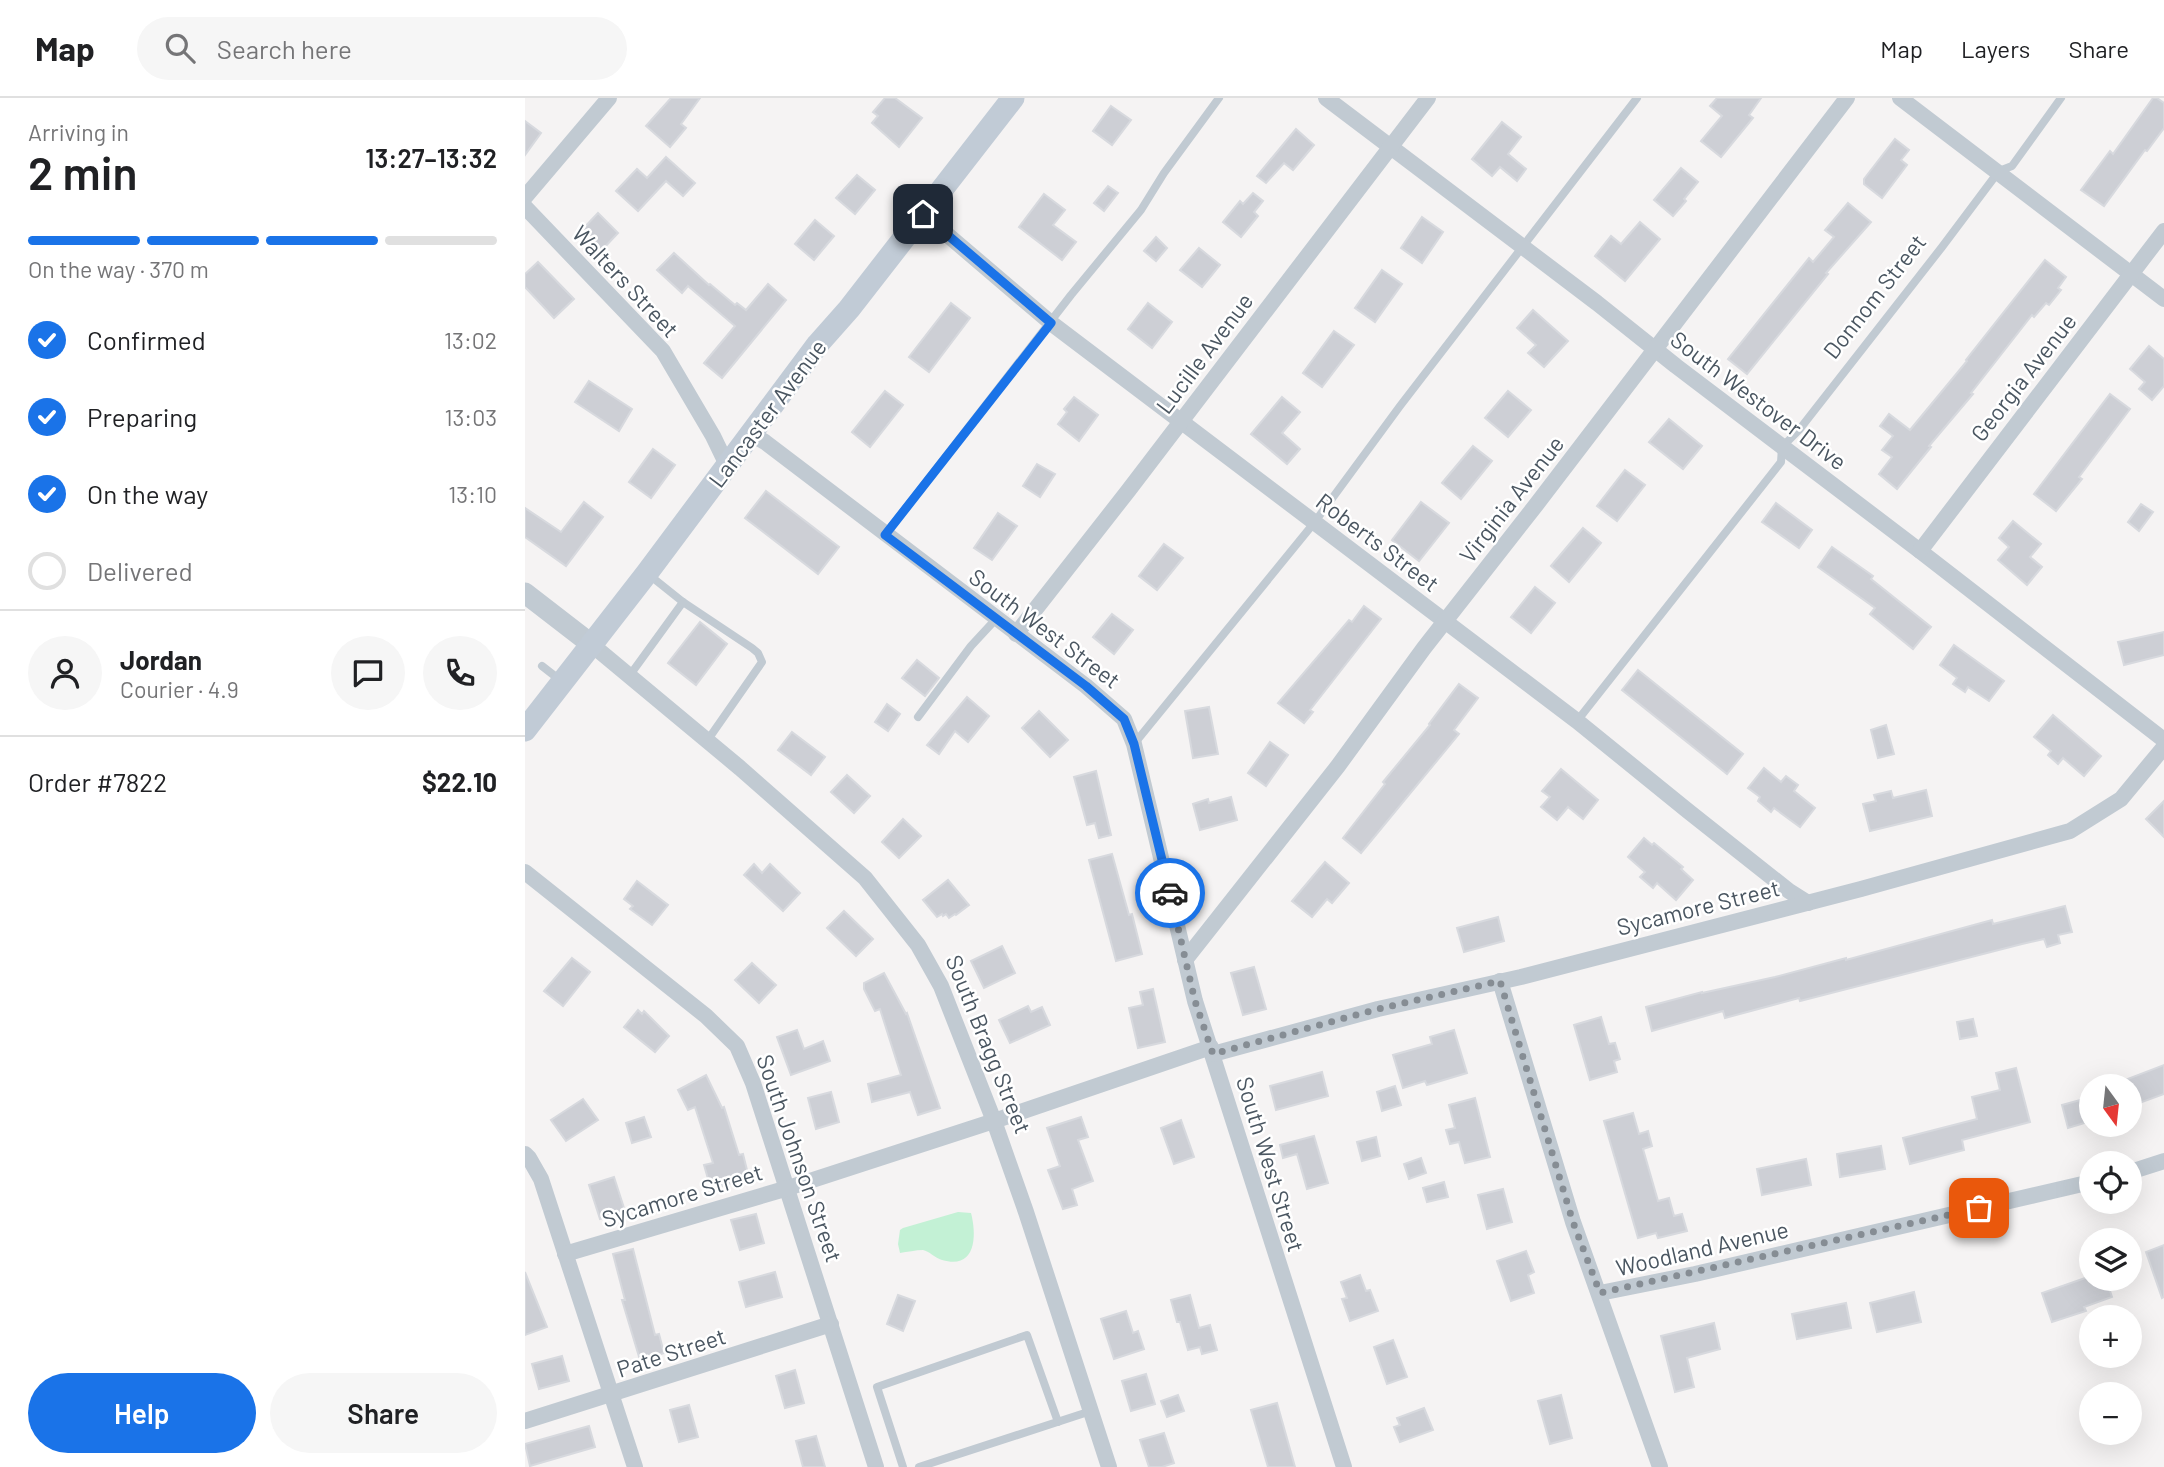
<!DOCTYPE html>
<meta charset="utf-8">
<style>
body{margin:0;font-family:Barlow,sans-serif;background:#f6f6f6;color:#202124;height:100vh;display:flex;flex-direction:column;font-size:26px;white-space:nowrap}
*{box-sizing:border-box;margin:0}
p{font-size:23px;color:#757577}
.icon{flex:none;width:38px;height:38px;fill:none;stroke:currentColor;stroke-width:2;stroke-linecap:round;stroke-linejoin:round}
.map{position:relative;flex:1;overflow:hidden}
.panel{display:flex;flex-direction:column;background:#fff;width:525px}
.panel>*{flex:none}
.needle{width:46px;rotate:165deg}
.buttons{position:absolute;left:1554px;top:976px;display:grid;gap:14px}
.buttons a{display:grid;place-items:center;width:63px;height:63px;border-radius:50%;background:#fff;box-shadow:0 7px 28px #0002;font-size:35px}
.pin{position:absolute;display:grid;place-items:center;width:60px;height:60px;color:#fff;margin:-30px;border-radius:14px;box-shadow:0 4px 10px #0006}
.courier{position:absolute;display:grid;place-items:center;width:70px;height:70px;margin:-35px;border:5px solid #1a73e8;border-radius:50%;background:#fff;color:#222;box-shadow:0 2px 9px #0007}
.summary em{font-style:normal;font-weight:600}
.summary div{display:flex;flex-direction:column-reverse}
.summary{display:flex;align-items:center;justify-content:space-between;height:119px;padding:0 28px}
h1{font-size:46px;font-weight:600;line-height:52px}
.bar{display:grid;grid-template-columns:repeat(4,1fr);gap:10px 7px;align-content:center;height:84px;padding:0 28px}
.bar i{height:9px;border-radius:5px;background:#e0e0e0}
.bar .active{background:#1a73e8}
.bar p{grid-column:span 4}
.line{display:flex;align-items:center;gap:18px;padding:0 28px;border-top:2px solid #e0e0e0}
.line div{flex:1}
.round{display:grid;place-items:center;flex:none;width:74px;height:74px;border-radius:37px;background:#f6f6f6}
ol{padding:0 28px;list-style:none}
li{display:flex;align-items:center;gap:21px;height:77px}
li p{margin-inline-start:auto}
li .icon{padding:7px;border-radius:50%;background:#1a73e8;color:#fff;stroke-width:4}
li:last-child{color:#757577}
li i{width:38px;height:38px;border:4px solid #e0e0e0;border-radius:50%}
.primary-button{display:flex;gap:14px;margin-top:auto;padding:14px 28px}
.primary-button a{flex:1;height:80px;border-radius:42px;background:#1a73e8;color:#fff;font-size:28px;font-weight:600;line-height:80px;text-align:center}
.primary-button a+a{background:#f6f6f6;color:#202124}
header{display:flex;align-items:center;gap:42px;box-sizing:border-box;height:98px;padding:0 35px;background:#fff;border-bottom:2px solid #e0e0e0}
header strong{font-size:33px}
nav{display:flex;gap:38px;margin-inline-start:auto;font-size:24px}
.search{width:490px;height:63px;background:#f6f6f6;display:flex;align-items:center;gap:18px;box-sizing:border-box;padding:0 24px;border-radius:38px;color:#757577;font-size:26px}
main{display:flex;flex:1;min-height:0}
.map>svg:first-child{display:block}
.green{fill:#c3f1d5}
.building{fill:#cdcfd5;stroke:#d7d9de;stroke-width:2}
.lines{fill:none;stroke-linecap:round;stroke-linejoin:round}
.service{stroke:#c1cad2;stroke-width:8}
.minor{stroke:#c1cad2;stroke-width:16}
.tertiary{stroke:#c1cad2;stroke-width:21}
.secondary{stroke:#c1cbd6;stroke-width:23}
.done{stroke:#868d94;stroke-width:7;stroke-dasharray:0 12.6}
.route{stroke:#1a73e8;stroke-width:9}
.labels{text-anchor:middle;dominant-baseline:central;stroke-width:5;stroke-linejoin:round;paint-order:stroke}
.street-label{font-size:23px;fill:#4a5661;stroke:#fff}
</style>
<header>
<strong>Map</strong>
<div class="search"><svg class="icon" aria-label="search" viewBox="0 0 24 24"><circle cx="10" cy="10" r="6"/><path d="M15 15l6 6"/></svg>Search here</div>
<nav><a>Map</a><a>Layers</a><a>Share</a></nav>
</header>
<main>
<section class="panel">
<div class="summary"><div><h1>2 min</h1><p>Arriving in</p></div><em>13:27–13:32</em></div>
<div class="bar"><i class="active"></i><i class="active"></i><i class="active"></i><i></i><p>On the way · 370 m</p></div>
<ol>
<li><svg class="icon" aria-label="check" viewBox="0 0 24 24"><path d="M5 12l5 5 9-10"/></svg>Confirmed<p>13:02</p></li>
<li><svg class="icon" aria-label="check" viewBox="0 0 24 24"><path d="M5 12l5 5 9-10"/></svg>Preparing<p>13:03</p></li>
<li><svg class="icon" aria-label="check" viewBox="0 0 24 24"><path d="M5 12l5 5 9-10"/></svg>On the way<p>13:10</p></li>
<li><i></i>Delivered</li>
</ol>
<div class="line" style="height:126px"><a class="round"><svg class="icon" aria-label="person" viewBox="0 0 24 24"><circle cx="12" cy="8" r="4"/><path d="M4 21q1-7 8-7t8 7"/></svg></a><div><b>Jordan</b><p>Courier · 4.9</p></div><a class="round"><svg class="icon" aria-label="chat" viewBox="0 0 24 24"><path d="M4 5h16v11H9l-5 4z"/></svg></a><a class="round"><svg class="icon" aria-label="phone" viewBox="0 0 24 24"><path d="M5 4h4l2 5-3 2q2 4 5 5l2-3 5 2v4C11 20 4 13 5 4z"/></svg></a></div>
<div class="line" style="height:91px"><div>Order #7822</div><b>$22.10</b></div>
<div class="primary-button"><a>Help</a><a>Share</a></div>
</section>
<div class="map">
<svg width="1639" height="1369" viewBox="0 0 1639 1369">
<rect width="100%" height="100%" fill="#f5f3f3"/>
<path class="green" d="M433,1114L446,1115C452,1138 451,1172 417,1162C410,1160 404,1153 398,1152C391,1152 382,1154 375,1155L373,1146L375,1132L378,1130Z"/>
<g class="building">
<path d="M146,0H175L156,26L161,30L145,49L121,28Z"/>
<path d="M360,0H370L397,20L374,49L347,25L353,18L348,14Z"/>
<path d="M1192,0H1236L1224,17L1228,20L1196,59L1176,43L1197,18L1185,8Z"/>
<path d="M1628,0H1632L1639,5V30L1622,53L1620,52L1579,108L1556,92L1585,53L1588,56Z"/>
<path d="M586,8L606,22L587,47L568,33Z"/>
<path d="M0,23L16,35L0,57Z"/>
<path d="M977,24L996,39L983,56L1001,71L992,83L975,69L967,78L947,61Z"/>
<path d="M771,31L789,47L768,72L759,65L741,85L732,78Z"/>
<path d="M1370,41L1384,52L1376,62L1382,67L1357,100L1339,86V81Z"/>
<path d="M141,59L170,85L158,98L141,83L113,113L91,93L112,71L122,80Z"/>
<path d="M1156,70L1173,84L1159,101L1161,103L1148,118L1129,102Z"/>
<path d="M332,77L350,92L330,116L311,100Z"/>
<path d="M583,88L593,95L579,113L569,105Z"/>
<path d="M728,95L738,103L729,114L733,118L716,139L698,124L715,103L718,106Z"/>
<path d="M519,96L540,112L528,127L551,144L537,162L494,129Z"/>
<path d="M1323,105L1346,124L1301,175L1303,176L1222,276L1203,261L1284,160L1288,164L1309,139L1300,132Z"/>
<path d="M73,115L93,135L76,153L55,134Z"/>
<path d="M897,119L918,134L897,165L876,150Z"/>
<path d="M290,122L309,138L289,162L270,146Z"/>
<path d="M1115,124L1135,141L1100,183L1070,158L1086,138L1096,146Z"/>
<path d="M631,139L642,150L631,163L619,153Z"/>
<path d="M674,150L695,167L677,189L655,172Z"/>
<path d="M149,155L184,187L185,186L210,207L212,205L221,212L243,186L261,202L197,280L179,265L210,228L163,188L157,195L132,172Z"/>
<path d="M1520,162L1541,179L1533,190L1536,192L1524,207L1521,205L1509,219L1507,217L1446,295L1448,296L1404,348L1406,349L1372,391L1354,376L1367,359L1357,352L1368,338L1355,328L1364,316L1385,332L1442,263L1441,262Z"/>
<path d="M13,164L49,201L29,220L0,189V176Z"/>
<path d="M857,172L877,186L850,224L830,210Z"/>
<path d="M426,205L445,220L404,274L384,259Z"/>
<path d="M623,205L647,224L627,250L603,231Z"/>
<path d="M1008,212L1043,243L1019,269L1003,255L1011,247L992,230Z"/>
<path d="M809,233L829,247L797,289L778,275Z"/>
<path d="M1624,248L1639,261V288L1627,302L1614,291L1620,284L1605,271Z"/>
<path d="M64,283L107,311L94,333L50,304Z"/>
<path d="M360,293L378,307L345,349L327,334Z"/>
<path d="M983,293L1006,312L983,339L960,320Z"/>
<path d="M1585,296L1605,311L1554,379L1557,381L1531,413L1509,396Z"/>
<path d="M549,299L573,317L554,343L533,326L542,314L539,311Z"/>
<path d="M757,299L775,314L757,335L775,351L762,366L726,336Z"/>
<path d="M1144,321L1177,348L1158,371L1124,344Z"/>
<path d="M948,348L967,363L936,401L917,385Z"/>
<path d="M128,351L150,367L126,400L104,384Z"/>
<path d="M512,366L530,376L515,399L498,388Z"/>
<path d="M1100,372L1120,387L1092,423L1072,408Z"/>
<path d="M241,393L314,449L293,476L220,420Z"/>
<path d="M59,404L78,419L41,468L0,439V410L36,434Z"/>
<path d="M896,404L924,425L894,463L867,442Z"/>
<path d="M1251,405L1287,432L1274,450L1237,424Z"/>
<path d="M1616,406L1628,414L1614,433L1603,424Z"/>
<path d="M473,415L492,428L467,462L449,450Z"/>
<path d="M1488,423L1516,446L1505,459L1517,469L1502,487L1473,462L1484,449L1474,440Z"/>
<path d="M1058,430L1076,445L1044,484L1026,468Z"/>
<path d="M639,446L658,460L632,492L614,478Z"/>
<path d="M1307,449L1348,478L1346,481L1406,529L1388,551L1345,516L1350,510L1293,469Z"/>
<path d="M1010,489L1030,505L1006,535L986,519Z"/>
<path d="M839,508L856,521L785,612L788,614L779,625L753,605L824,522L827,524Z"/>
<path d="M587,516L608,532L589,556L568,539Z"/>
<path d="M175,524L202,546L171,587L143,565Z"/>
<path d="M1639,534V557L1599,567L1593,544Z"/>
<path d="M1429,547L1479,583L1464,603L1443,589L1440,594L1428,586L1432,580L1415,567Z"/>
<path d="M392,562L414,580L400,598L377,580Z"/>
<path d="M1113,572L1218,656L1202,676L1097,592Z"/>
<path d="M934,586L953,600L929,632L934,636L836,755L818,740L860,686L858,684L905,627L904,626Z"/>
<path d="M442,599L464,618L443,644L430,633L414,656L402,647Z"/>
<path d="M362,606L375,616L363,633L350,624Z"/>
<path d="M684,609L693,656L668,660L660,613Z"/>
<path d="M514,613L543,642L525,659L497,630Z"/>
<path d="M1528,617L1576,658L1559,678L1538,660L1533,666L1523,657L1526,653L1509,639Z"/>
<path d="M1361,627L1369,656L1353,660L1346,632Z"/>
<path d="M267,634L300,659L286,677L253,652Z"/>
<path d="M745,644L763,657L741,688L723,675Z"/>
<path d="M1239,670L1256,684L1261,678L1273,687L1269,693L1290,710L1275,729L1249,710L1246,714L1233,703L1235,699L1223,690Z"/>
<path d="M1036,671L1073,702L1058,721L1043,709L1032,722L1016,709L1025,699L1017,693Z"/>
<path d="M571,673L586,737L574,740L570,725L562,727L549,679Z"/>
<path d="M322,677L345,698L329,715L306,694Z"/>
<path d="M1401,692L1407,718L1345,733L1338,706L1351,703L1349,697L1366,693L1368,700Z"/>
<path d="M706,699L712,722L675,732L668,706L683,701L684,705Z"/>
<path d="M1639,703V739L1621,721Z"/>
<path d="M378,721L396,738L374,760L357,744Z"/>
<path d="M1119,740L1127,747L1129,745L1158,769L1156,771L1168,782L1151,802L1132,785L1128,790L1115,779L1120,774L1103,759Z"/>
<path d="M587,756L604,817L607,816L617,856L591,863L564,762Z"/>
<path d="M800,764L824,785L807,805L802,801L787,819L767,803Z"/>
<path d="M229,766L237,775L245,766L275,795L258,813L219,777Z"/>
<path d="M423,782L444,807L431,817L430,816L424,820L421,816L418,818L417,816L412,819L398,802Z"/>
<path d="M112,783L143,807L127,827L105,811L108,808L99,801Z"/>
<path d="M1540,808L1547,834L1533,837L1535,845L1522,849L1519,841L1497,846L1275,903L1274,900L1200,920L1198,913L1127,933L1121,909L1177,894V895L1250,879L1321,860V862L1467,822L1468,826Z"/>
<path d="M319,813L348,841L331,858L302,830Z"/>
<path d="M973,819L979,843L939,854L932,830Z"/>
<path d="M477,848L490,875L459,890L446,863Z"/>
<path d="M47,860L65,874L38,908L19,893Z"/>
<path d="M227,865L251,887L234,905L210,882Z"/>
<path d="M729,869L741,911L718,917L706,875Z"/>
<path d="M359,875L381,916L382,915L415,1010L393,1017L385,994L347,1004L343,986L376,977L355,911L350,913L339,891V885Z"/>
<path d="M628,891L640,944L613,950L604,910L618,907L615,894Z"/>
<path d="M503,908L506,914L517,909L525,927L485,945L474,922Z"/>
<path d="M113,912L117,916L119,913L144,938L130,954L99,929Z"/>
<path d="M1076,919L1084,946L1090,945L1095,961L1089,963L1092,974L1065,982L1049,927Z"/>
<path d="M1448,921L1452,938L1435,941L1432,924Z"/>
<path d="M272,932L279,951L298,943L305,963L266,977L252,939Z"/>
<path d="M929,932L942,975L902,987L900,983L878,990L868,957L907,946L905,939Z"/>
<path d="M1639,967V996L1609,1007L1605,989H1603L1600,982Z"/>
<path d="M1491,970L1505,1024L1437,1042L1439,1052L1385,1066L1378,1040L1452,1021L1447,999L1475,992L1471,975Z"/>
<path d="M797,974L803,998L751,1012L745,988Z"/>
<path d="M181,977L197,1010L199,1009L214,1057L218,1056L224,1080L186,1091L179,1067L188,1065L170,1009L163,1012L153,992Z"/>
<path d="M870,988L876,1007L857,1013L852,994Z"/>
<path d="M306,994L314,1024L291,1031L283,1000Z"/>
<path d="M1566,999V1023L1543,1030L1537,1007Z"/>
<path d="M950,1000L965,1059L940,1065L934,1044L925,1046L921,1032L930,1030L924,1007Z"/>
<path d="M58,1001L73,1022L41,1043L26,1022Z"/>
<path d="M1108,1015L1114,1036L1123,1033L1127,1048L1118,1051L1133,1103L1144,1100L1149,1118L1157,1116L1162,1133L1133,1140L1131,1135L1113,1140L1079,1023Z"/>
<path d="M119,1019L126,1039L107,1045L101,1025Z"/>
<path d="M556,1019L563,1039L553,1042L568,1083L547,1091L552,1107L538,1111L523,1072L535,1068L522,1030Z"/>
<path d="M656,1022L669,1059L649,1066L636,1030Z"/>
<path d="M789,1038L803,1085L782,1091L772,1056L758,1060L755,1047Z"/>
<path d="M851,1039L855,1058L837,1063L832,1044Z"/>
<path d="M1356,1048L1360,1071L1315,1079L1312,1056Z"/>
<path d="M896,1060L901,1075L884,1081L879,1066Z"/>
<path d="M1281,1061L1286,1087L1237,1097L1232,1071Z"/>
<path d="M89,1079L100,1113L75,1121L64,1087Z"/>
<path d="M919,1084L923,1099L902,1104L898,1090Z"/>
<path d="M978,1091L987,1124L962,1131L953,1097Z"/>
<path d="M231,1116L239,1145L215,1152L206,1122Z"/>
<path d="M1639,1147V1199L1637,1200L1621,1154Z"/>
<path d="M108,1151L130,1237L134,1236L139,1255L115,1262L97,1202H100L88,1156Z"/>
<path d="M1001,1153L1009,1174L1003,1177L1009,1195L986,1203L972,1163Z"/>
<path d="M0,1174L22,1229L0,1237Z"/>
<path d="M250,1174L257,1199L221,1209L214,1184Z"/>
<path d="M835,1177L841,1193L845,1192L853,1213L825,1223L817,1201L822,1200L816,1184Z"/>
<path d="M1566,1178V1181H1581L1587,1199L1559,1209L1561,1213L1527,1224L1517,1195Z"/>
<path d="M1389,1194L1396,1224L1352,1234L1345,1205Z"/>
<path d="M373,1197L390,1203L378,1233L362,1226Z"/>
<path d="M665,1197L674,1230L685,1227L692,1252L677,1256L675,1249L663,1252L655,1224H652L646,1202Z"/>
<path d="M1321,1205L1326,1230L1272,1241L1267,1216Z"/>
<path d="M601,1213L608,1235L613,1233L619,1251L589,1261L576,1221Z"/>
<path d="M1189,1225L1195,1251L1162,1260L1169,1289L1150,1294L1136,1238Z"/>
<path d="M868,1242L882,1279L862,1286L849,1249Z"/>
<path d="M37,1258L44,1283L14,1291L7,1266Z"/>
<path d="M270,1272L279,1305L260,1310L251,1278Z"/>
<path d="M621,1276L630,1306L606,1313L597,1283Z"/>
<path d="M653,1297L659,1313L642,1319L636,1303Z"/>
<path d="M1036,1297L1047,1340L1025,1346L1013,1303Z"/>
<path d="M752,1305L770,1369H743L726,1312Z"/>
<path d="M164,1307L173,1339L154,1344L145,1312Z"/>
<path d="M899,1310L908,1332L875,1344L869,1329L875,1327L872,1320Z"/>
<path d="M64,1328L70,1349L5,1368L0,1346Z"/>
<path d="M639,1335L649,1365L637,1369H624L615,1342Z"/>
<path d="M291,1338L300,1369H278L271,1343Z"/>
</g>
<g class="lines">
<g class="service">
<path d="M360,437L546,197L616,112L639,75L694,0"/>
<path d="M123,476L158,504L227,550L233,555L237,564L182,643"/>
<path d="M17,568L35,582"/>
<path d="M105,577L158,504"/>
<path d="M393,619L446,548L471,521"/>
<path d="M1052,623L1256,364L1257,349L1274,332L1417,149L1474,73L1487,68L1536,0"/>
<path d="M609,646L789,425L875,308L1112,0"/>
<path d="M378,1369L352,1289L502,1237L533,1324"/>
<path d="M394,1369L566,1313"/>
</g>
<g class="minor">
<path d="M801,0L1072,205L1151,268L1395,453L1639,642"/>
<path d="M1375,0L1639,201"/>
<path d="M0,99L84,0"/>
<path d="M0,109L138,253L188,338L202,367"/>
<path d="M398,116L526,225L1052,623L1163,713L1264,793L1283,805"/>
<path d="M226,336L240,344L561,588L599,621L609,646L670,903L819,1369"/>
<path d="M1395,453L1639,133"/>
<path d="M491,536L603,393L903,0"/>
<path d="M66,546L215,670L340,780L393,847L416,888L469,1023L501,1114L584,1369"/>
<path d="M0,774L181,918L212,948L228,985L351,1369"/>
<path d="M660,862L813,668L899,550L1011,407L1322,0"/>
<path d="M975,883L1048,1124L1135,1369"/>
<path d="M688,956L853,911L996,879L1336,791L1545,733L1596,701L1639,649"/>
<path d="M0,1056L4,1060L16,1081L110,1369"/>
<path d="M1605,1074L1639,1063"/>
<path d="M40,1156L263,1090L469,1023L686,949"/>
<path d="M1075,1195L1170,1176L1566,1084"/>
<path d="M0,1323L306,1226"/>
</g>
<path class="tertiary" d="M0,495L66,546"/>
<path class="secondary" d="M0,632L122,475L293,246L324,211L488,0"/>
</g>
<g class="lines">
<path class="done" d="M645,795L670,903L688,956L853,911L975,883L1048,1124L1075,1195L1454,1110"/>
<path class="route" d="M398,116L526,225L360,437L561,588L599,621L609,646L645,795"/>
</g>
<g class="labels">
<g class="street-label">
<text transform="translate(101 183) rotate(47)">Walters Street</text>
<text transform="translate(1349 198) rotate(-52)">Donnom Street</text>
<text transform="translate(679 255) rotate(-53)">Lucille Avenue</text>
<text transform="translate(1498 279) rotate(-52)">Georgia Avenue</text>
<text transform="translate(1234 302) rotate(37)">South Westover Drive</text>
<text transform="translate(242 315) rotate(-53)">Lancaster Avenue</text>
<text transform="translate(986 401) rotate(-52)">Virginia Avenue</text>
<text transform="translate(853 444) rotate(37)">Roberts Street</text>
<text transform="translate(520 530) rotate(37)">South West Street</text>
<text transform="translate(1173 809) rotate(-14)">Sycamore Street</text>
<text transform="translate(464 946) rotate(68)">South Bragg Street</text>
<text transform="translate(275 1060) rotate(71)">South Johnson Street</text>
<text transform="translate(746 1066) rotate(73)">South West Street</text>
<text transform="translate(157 1097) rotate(-17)">Sycamore Street</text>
<text transform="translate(1177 1150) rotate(-13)">Woodland Avenue</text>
<text transform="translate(146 1254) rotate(-18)">Pate Street</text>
</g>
</g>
</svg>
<div class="buttons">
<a><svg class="needle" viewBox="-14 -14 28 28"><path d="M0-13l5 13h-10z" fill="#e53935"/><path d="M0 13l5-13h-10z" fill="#757577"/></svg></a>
<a><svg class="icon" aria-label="locate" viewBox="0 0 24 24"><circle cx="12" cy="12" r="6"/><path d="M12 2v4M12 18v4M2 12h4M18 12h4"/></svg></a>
<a><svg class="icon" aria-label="layers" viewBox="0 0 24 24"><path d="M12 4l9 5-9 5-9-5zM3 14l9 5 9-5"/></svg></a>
<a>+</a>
<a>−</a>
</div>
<div class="pin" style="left:1454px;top:1110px;background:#ea580c"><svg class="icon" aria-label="bag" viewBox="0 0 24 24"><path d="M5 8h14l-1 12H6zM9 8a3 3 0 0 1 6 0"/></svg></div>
<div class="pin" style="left:398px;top:116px;background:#1f2937"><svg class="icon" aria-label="home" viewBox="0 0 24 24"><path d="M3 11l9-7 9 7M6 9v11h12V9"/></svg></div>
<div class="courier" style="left:645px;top:795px"><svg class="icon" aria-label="car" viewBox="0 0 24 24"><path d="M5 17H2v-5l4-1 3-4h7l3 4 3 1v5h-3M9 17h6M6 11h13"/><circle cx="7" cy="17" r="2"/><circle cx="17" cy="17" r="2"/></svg></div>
</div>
</main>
